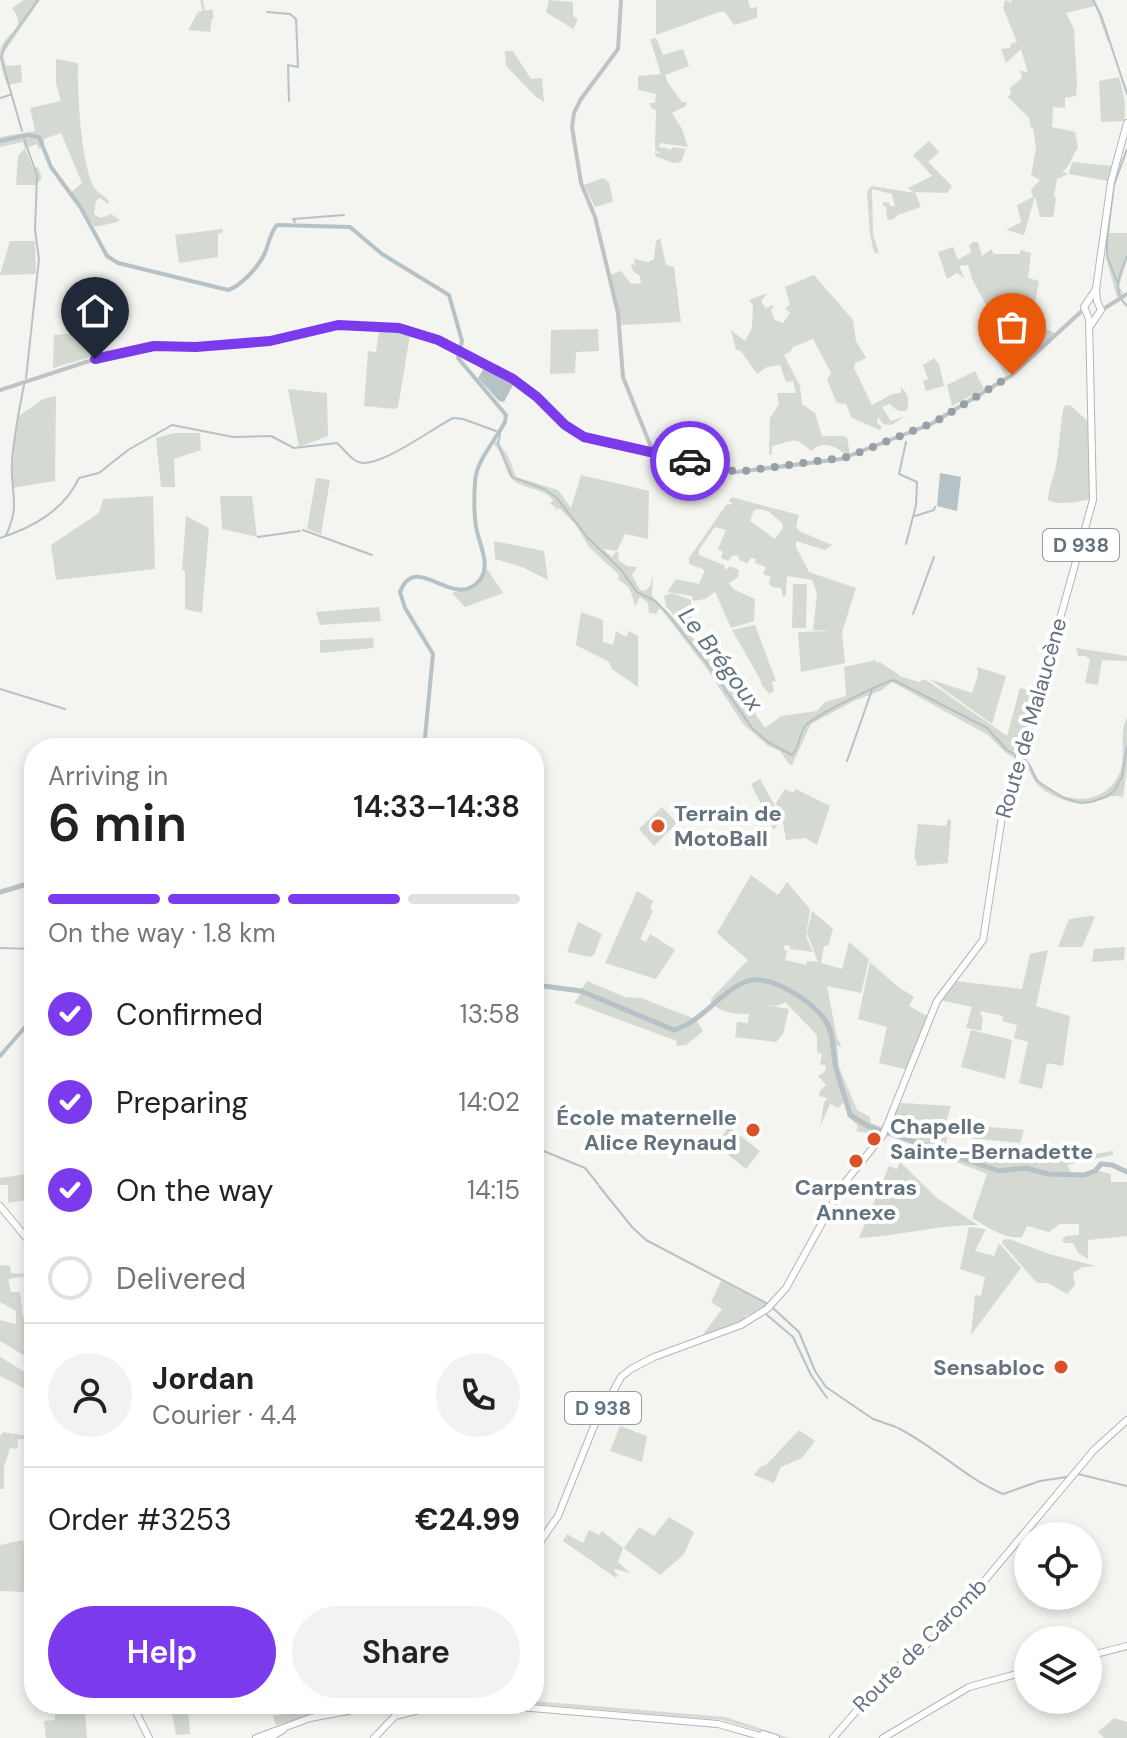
<!DOCTYPE html>
<meta charset="utf-8">
<style>
body{margin:0;font-family:"DM Sans",sans-serif;background:#f2f2f2;color:#222;height:100vh;display:flex;flex-direction:column;font-size:30px;white-space:nowrap}
*{box-sizing:border-box;margin:0}
p{font-size:26px;color:#767676}
.icon{flex:none;width:44px;height:44px;fill:none;stroke:currentColor;stroke-width:2;stroke-linecap:round;stroke-linejoin:round}
.map{position:relative;flex:1;overflow:hidden}
.sheet{position:absolute;left:24px;top:738px;width:520px;height:976px;display:flex;flex-direction:column;background:#fff;border-radius:32px;box-shadow:0 4px 12px #0003}
.sheet>*{flex:none}
.fabs{position:absolute;left:1014px;top:1522px;display:grid;gap:16px}
.fabs a{display:grid;place-items:center;width:88px;height:88px;border-radius:50%;background:#fff;box-shadow:0 4px 12px #0003;font-size:40px}
.pin{position:absolute;display:grid;place-items:center;width:68px;height:68px;color:#fff;margin:-82px -34px;border-radius:50% 50% 50% 0;rotate:-45deg;box-shadow:0 0 8px #0007}
.pin .icon{rotate:45deg}
.courier{position:absolute;display:grid;place-items:center;width:80px;height:80px;margin:-40px;border:6px solid #7c3aed;border-radius:50%;background:#fff;color:#222;box-shadow:0 2px 10px #0007}
.head em{font-style:normal;font-weight:600}
.head div{display:flex;flex-direction:column-reverse}
.head{display:flex;align-items:center;justify-content:space-between;height:136px;padding:0 24px}
h1{font-size:52px;font-weight:600;line-height:60px}
.bar{display:grid;grid-template-columns:repeat(4,1fr);gap:12px 8px;align-content:center;height:96px;padding:0 24px}
.bar i{height:10px;border-radius:6px;background:#e0e0e0}
.bar .current{background:#7c3aed}
.bar p{grid-column:span 4}
.line{display:flex;align-items:center;gap:20px;padding:0 24px;border-top:2px solid #e0e0e0}
.line div{flex:1}
.round{display:grid;place-items:center;flex:none;width:84px;height:84px;border-radius:42px;background:#f2f2f2}
ol{padding:0 24px;list-style:none}
li{display:flex;align-items:center;gap:24px;height:88px}
li p{margin-inline-start:auto}
li .icon{padding:8px;border-radius:50%;background:#7c3aed;color:#fff;stroke-width:4}
li:last-child{color:#767676}
li i{width:44px;height:44px;border:4px solid #e0e0e0;border-radius:50%}
.action{display:flex;gap:16px;margin-top:auto;padding:16px 24px}
.action a{flex:1;height:92px;border-radius:48px;background:#7c3aed;color:#fff;font-size:32px;font-weight:600;line-height:92px;text-align:center}
.action a+a{background:#f2f2f2;color:#222}
.map>svg:first-child{display:block}
.green{fill:#d4dad1;fill-rule:evenodd}
.water{fill:#b6c2c6}
.lines{fill:none;stroke-linecap:round;stroke-linejoin:round}
.stream{stroke:#b6c2c6;stroke-width:2}
.canal{stroke:#b6c2c6;stroke-width:4}
.river{stroke:#b6c2c6;stroke-width:5}
.major-casing{stroke:#b2b6b9;stroke-width:8}
.minor{stroke:#bfc3c6;stroke-width:4}
.major{stroke:#fff;stroke-width:6}
.done{stroke:#96a0a7;stroke-width:8;stroke-dasharray:0 14.4}
.route{stroke:#7c3aed;stroke-width:10}
.poi-dot{fill:#da5129;stroke:#fff;stroke-width:3}
.labels{text-anchor:middle;dominant-baseline:central;stroke-width:8;stroke-linejoin:round;paint-order:stroke}
.shield{fill:#fff;stroke:#929da5;stroke-width:2}
.shield-label{font-size:20px;font-weight:bold;fill:#64737f}
.street-label{font-size:22px;fill:#64737f;stroke:#fff}
.poi-label{font-size:22px;font-weight:bold;fill:#64737f;stroke:#fff;text-anchor:start}
.water-label{font-size:24px;font-style:italic;fill:#5f757d;stroke:#fff}
</style>
<div class="map">
<svg width="1127" height="1738" viewBox="0 0 1127 1738">
<rect width="100%" height="100%" fill="#f4f4f0"/>
<g class="green">
<path d="M24,0H40L3,54L6,66L21,65L22,82L7,85C3,74 0,63 0,52C3,32 30,30 12,8Z"/>
<path d="M200,0H203L205,11L212,9L214,18H212L210,32L188,30L198,12L203,11Z"/>
<path d="M549,0L573,2V16L578,20L573,29L546,12Z"/>
<path d="M658,0H748L750,8L757,7V18L734,25L725,12H719L656,35V1Z"/>
<path d="M1005,0L1012,3L1011,0H1095L1111,43L1108,42L1095,6L1066,13L1074,29L1077,84L1076,96L1065,98V108L1053,107L1052,127L1075,132L1078,148C1071,156 1071,167 1062,171L1068,174L1057,179L1054,195L1056,199L1053,217H1040L1035,196L1024,235L1006,230L1021,222L1017,205L1033,197L1031,190L1040,180L1031,175L1036,149L1033,128H1031L1029,118L1008,97L1011,93L1010,88L1022,78L1020,70L1028,73L1021,49L1006,63L1001,49L1010,48L1011,44L1017,42L1003,8Z"/>
<path d="M656,38L663,55L683,49L689,66L665,75L668,83L682,102H686V106L672,113L682,129L688,147L660,143L659,147L669,149L667,152L674,147L686,149L681,162L673,163L655,156V153H660L655,150L656,110L651,108L650,103H655L656,94L638,90V76L661,74L650,39Z"/>
<path d="M505,51H513L531,79L542,78L544,102L535,96L506,66Z"/>
<path d="M56,59L78,63C77,88 81,170 96,190C101,195 106,196 109,202L108,204L100,198L96,201L94,214L101,218L111,214L120,220L117,222L95,227L70,193L82,183L61,133L44,139V146L39,149L37,144L25,148L23,142L0,147V137L35,131L30,108L61,101L56,83Z"/>
<path d="M1119,77C1123,93 1127,104 1124,121L1101,122L1099,81Z"/>
<path d="M929,141L939,152L928,162L952,186L947,193L915,192L921,207L898,215L892,220L887,219L886,206H883V202L889,203L890,206H895L892,194L872,189L873,234L879,254L874,252L870,235L867,192L871,186L914,193L908,188L932,176L913,155Z"/>
<path d="M25,148L33,168L38,167L42,178L36,185H16L18,156Z"/>
<path d="M1072,162L1112,166L1108,181L1069,174Z"/>
<path d="M603,178L609,182L613,202L595,207L584,185Z"/>
<path d="M222,229L223,232L218,234V257L179,263L175,235Z"/>
<path d="M1107,233H1127V260L1119,286L1123,293L1117,297L1106,258Z"/>
<path d="M660,238L666,265L674,267L681,322L621,325L609,275L621,271L631,284L641,283L640,276L633,271L631,264L635,265L634,259L648,262L654,259L656,241Z"/>
<path d="M10,241H35L36,274L0,275Z"/>
<path d="M973,242H978L982,256L991,249L994,254H1020V250L1031,253L1028,278L1039,281L1032,318L1015,320L991,314L972,279L968,265L959,266L964,278L957,273L947,279L938,252L953,247L958,260L971,252L969,245Z"/>
<path d="M814,275L853,320L856,341L866,358L855,363L854,368L872,405L892,394L901,393V387C908,395 910,399 907,410C899,413 896,410 890,404L882,407L891,421L906,416L891,425L883,424L878,417L877,423L882,427L880,430L852,418L846,404L837,403L827,380L831,373L813,339L793,347L790,352L784,355L800,386L802,404L815,413L822,436H843L847,438L850,455L846,456C837,446 823,440 811,451C793,436 797,440 772,446V454L769,455L770,418L779,404L777,393H796L793,381L786,382L780,365L767,367L757,374L740,350H736L731,330L745,341L752,328L753,306L749,300L768,293L761,301L765,308L774,305L771,311L775,320L783,323L790,313L785,309L790,304L785,287Z"/>
<path d="M1029,320L1056,334L1006,376L985,341L992,340Z"/>
<path d="M86,326L91,357L53,368L54,335L75,333Z"/>
<path d="M598,329L599,351L576,352L575,373L550,374L551,330Z"/>
<path d="M379,330L410,335L398,407L394,409L364,406L368,351L376,352Z"/>
<path d="M934,358L939,364L944,386L926,391L923,381L928,379L923,365Z"/>
<path d="M975,371L984,389L952,406L947,385Z"/>
<path d="M288,389L327,393L328,436L299,447Z"/>
<path d="M56,396L55,481L12,488L14,442L19,416L43,399Z"/>
<path d="M1070,405L1091,424V499C1076,502 1061,506 1048,500C1049,486 1055,474 1057,460C1060,442 1060,424 1064,406Z"/>
<path d="M175,433H200L201,450L174,459L175,487H161L156,438Z"/>
<path d="M497,440L509,458L516,477L558,490L571,508L581,475L649,491L648,539L625,534L617,551L603,549L612,557L616,552L619,553L618,560L627,566L637,567L632,575L640,590L645,591L650,586L653,575L652,596L696,641L701,652L709,648L765,728L781,716L817,711L825,702L846,696L844,667L876,660V663L880,662L902,677L919,682L925,679L1007,736L1020,688L1036,692L1029,723L1015,758L1006,753L988,735L892,682L882,690L854,701L811,724L792,765L789,764L780,751L768,746L743,724L707,669L661,609L657,611V614L649,613L648,603L640,597L635,606C631,592 632,587 618,580L619,575L589,547L576,525L559,508L555,511L556,507L550,504L553,500C542,487 524,490 512,479C505,472 504,455 494,444Z"/>
<path d="M316,478L330,480L321,534L307,529Z"/>
<path d="M153,496L155,569L56,580L51,545L99,513L103,499Z"/>
<path d="M220,496H252L257,537L222,529Z"/>
<path d="M731,497L799,515L796,526L799,531L832,545L825,550L796,541V547L809,572L856,588L842,632L845,663L801,672L798,632L831,631L813,630L817,593L812,580L787,576L786,595L783,597L781,588L772,587L769,583L771,577L763,574L766,567L755,563L756,559L751,558L747,563L739,560L738,555L732,556L728,561L721,558L723,552L718,549L726,530L715,527L699,550V555L724,565L725,570L730,566L739,570L738,577L729,583L733,589L755,599L754,621L731,628L715,592L705,599L693,601L692,596L667,592L676,579L699,584L705,570L689,564V558L726,505L733,504L729,501ZM759,509L768,511L782,523L783,528L775,539L750,521L754,510Z"/>
<path d="M186,516L209,528L202,613L185,609V571L182,570Z"/>
<path d="M494,541L544,551L548,580L522,567L495,559Z"/>
<path d="M487,569L503,593L465,607L452,593L476,586Z"/>
<path d="M793,584H807L806,628H792Z"/>
<path d="M672,593L691,600L692,629H686L666,606L664,596Z"/>
<path d="M379,607L381,621L320,625L316,612Z"/>
<path d="M581,612L603,620V642L613,645L616,631L626,637L629,631L638,636V687L612,669L609,662L576,645Z"/>
<path d="M755,625L776,681L772,682L774,691L769,694L761,684L760,679L732,630Z"/>
<path d="M373,638L374,648L320,653V640Z"/>
<path d="M1076,648L1127,656V661L1102,660L1098,685L1085,683L1090,659L1085,656H1078Z"/>
<path d="M977,667L1006,676L992,724L929,679L972,693L978,675Z"/>
<path d="M1127,718V768L1123,797C1106,792 1090,809 1067,801C1058,798 1046,793 1039,786C1030,778 1031,766 1019,762L1023,754C1030,762 1033,772 1039,780C1060,805 1105,807 1119,774C1127,757 1118,734 1127,718Z"/>
<path d="M760,779L781,817L776,803L785,789L793,793L796,789L830,806L817,845L805,838L786,840L782,817L774,830L751,784Z"/>
<path d="M662,807L677,823L654,846L639,829Z"/>
<path d="M948,819L951,820L948,863L917,866L916,859L914,858L918,824L946,826Z"/>
<path d="M751,875L778,895L787,882L810,909L806,936L813,952L790,949V946L785,945L783,949L787,951L785,960L806,965L807,961L818,962L807,933L812,911L833,929L828,946H824L821,963L842,969L849,942L869,959L861,993L827,986L837,1038L842,1047L837,1045L839,1067L857,1110L870,1117L871,1123L881,1127L883,1124L885,1126L880,1135L856,1131L858,1126L849,1117L844,1102L838,1108L830,1104L820,1127L824,1103L827,1098L819,1096L820,1091L826,1085L818,1076L825,1072L826,1066L820,1064L822,1054L817,1052V1035L785,1002L778,1006L765,1005L789,1009L783,1034L776,1042L735,1037L737,1022L748,1023L749,1014C735,1014 722,1013 711,1003V999L748,960L717,933Z"/>
<path d="M637,891L653,901L650,908L653,911L640,939L646,942L650,934L675,950L656,979L605,963Z"/>
<path d="M1091,916L1095,917L1082,947H1058L1069,919Z"/>
<path d="M578,922L602,934L594,955L590,957L567,952Z"/>
<path d="M1125,947L1124,960L1092,962L1094,949Z"/>
<path d="M1048,950L1036,1006L1070,1016L1063,1066L1047,1063L1042,1089L1019,1083L1028,1042L1014,1038L1017,1025L1002,1021L1003,1016L980,1011L983,1020L981,1031L966,1028L972,1007L940,1000L955,981L1022,989L1030,954Z"/>
<path d="M870,962L897,986L914,997L909,1006L929,1017L909,1070L879,1063L887,1027L858,1019Z"/>
<path d="M587,981L625,997L641,998L695,1019L674,1029L581,990Z"/>
<path d="M582,992L674,1031L696,1020L703,1031L686,1045L676,1046L677,1041L574,1003Z"/>
<path d="M971,1030L1012,1040L1005,1079L961,1067Z"/>
<path d="M901,1103L951,1106L946,1123L1024,1130L1020,1143L947,1136L946,1145L995,1158L1021,1157L1050,1161L1113,1151V1155L1067,1165L1072,1174L1099,1171L1111,1174V1182H1127V1236L1088,1240V1259L1078,1253L1073,1243H1064L1062,1240L1066,1236L1079,1235V1224H1060L1049,1232L1027,1226L1022,1237C1005,1240 986,1226 972,1218L987,1174L887,1135L890,1127L904,1131V1120L892,1119Z"/>
<path d="M729,1127L760,1151L746,1169L715,1144Z"/>
<path d="M900,1162L937,1198L978,1225C935,1225 900,1236 859,1238L889,1166L897,1169Z"/>
<path d="M34,1173V1199L8,1203V1185H0V1178Z"/>
<path d="M969,1227L986,1229L975,1251L994,1256L999,1243L1021,1268L971,1335L975,1295L981,1296L985,1277L960,1269Z"/>
<path d="M1009,1239L1049,1254L1096,1266L1083,1267L1073,1273L1075,1285L1067,1294L1048,1283H1037L1002,1243L1003,1240Z"/>
<path d="M0,1265L10,1266L11,1273L24,1274L26,1276L8,1279L11,1292H20L23,1317H34L31,1332H25L26,1339L34,1342V1352L30,1359L0,1341V1320L16,1324V1311L0,1302Z"/>
<path d="M721,1281L767,1304L756,1314L747,1315C738,1328 720,1332 706,1337L704,1333L722,1309L711,1302Z"/>
<path d="M0,1357L28,1374L29,1387L34,1390V1393L0,1376Z"/>
<path d="M620,1426L647,1436L642,1462L610,1451Z"/>
<path d="M799,1430L815,1441L802,1458L781,1467L774,1483L754,1475L760,1467L766,1465Z"/>
<path d="M3,1432L34,1437V1439H18L17,1449L10,1448L4,1467V1489H0V1436Z"/>
<path d="M669,1517L694,1532L684,1554L660,1575L624,1548L639,1527L654,1536Z"/>
<path d="M589,1530L599,1535L602,1531L623,1548L618,1562L630,1573L615,1569L614,1571L618,1575L616,1578L563,1541L567,1534L583,1543Z"/>
<path d="M23,1540L31,1584L24,1586L26,1592L0,1591V1545Z"/>
<path d="M534,1701L725,1717L789,1738H782L723,1720L534,1704Z"/>
<path d="M170,1704H202L203,1707L188,1710L190,1734L176,1735Z"/>
<path d="M318,1705L320,1708L327,1706L328,1710L341,1709L276,1725L273,1716Z"/>
<path d="M85,1712L87,1738H46L44,1721L55,1720V1714Z"/>
<path d="M1114,1718L1127,1722V1738H1104L1098,1732Z"/>
</g>
<g class="water">
<path d="M484,368L513,385L504,402L499,401L478,378Z"/>
<path d="M940,473L961,477L957,511L937,506Z"/>
</g>
<g class="lines">
<g class="stream">
<path d="M1093,0L1101,15L1127,94"/>
<path d="M267,12L290,14L296,19L298,67L288,65L289,101"/>
<path d="M0,98L10,95"/>
<path d="M22,131L1,58L5,46L38,0"/>
<path d="M24,139L37,175L35,230L39,259L26,378"/>
<path d="M295,222L293,219L344,215"/>
<path d="M1127,256C1120,273 1111,291 1127,306"/>
<path d="M1118,284L1107,256V241L1114,185L1127,149"/>
<path d="M500,434L498,444L512,477L544,489L556,497L588,538L621,570L637,592L655,601L666,612L708,665L752,728L768,742L792,755C800,746 799,735 805,726C812,717 881,683 894,680L987,728L1007,750L1023,759L1030,766L1037,781L1064,798L1081,803L1091,802L1106,797L1114,791L1122,777L1127,746"/>
<path d="M906,442L899,474L917,482L916,505L906,544"/>
<path d="M915,516L934,510L935,507"/>
<path d="M303,530L372,555"/>
<path d="M6,535C21,504 10,493 12,461C14,436 19,410 24,385"/>
<path d="M258,537L300,531"/>
<path d="M0,538C34,527 64,510 79,478L99,473L128,450L172,425L233,437L271,436L294,448L337,443C343,448 349,457 356,461C374,473 434,427 453,418L463,419L496,431"/>
<path d="M913,614L934,557"/>
<path d="M0,689L65,709"/>
<path d="M847,761L872,690"/>
<path d="M997,832L1000,810"/>
<path d="M0,948L34,949"/>
<path d="M534,1147L585,1168L598,1184"/>
<path d="M599,1186L632,1227L646,1240L768,1304"/>
<path d="M773,1308L799,1332L815,1371L826,1387L873,1419L896,1427"/>
<path d="M767,1315L793,1337L811,1375L827,1398"/>
<path d="M898,1428C936,1447 965,1478 1003,1494L1040,1481L1067,1477"/>
<path d="M1078,1474L1127,1486"/>
</g>
<g class="canal">
<path d="M0,141L27,135L39,137L51,167L81,208L107,256L118,263L228,290C241,286 258,267 264,255C269,245 269,234 277,225L350,227L382,254L449,295L462,341L458,358L506,415L505,422C495,441 475,462 475,483C474,497 474,513 476,527C479,544 492,566 479,581C453,611 416,550 400,592L405,608L433,654L424,748"/>
<path d="M0,1056L26,1026L34,1025"/>
</g>
<g class="river">
<path d="M0,892L34,882"/>
<path d="M536,985L581,991L674,1030C702,1022 720,992 745,982C769,972 812,1001 825,1020C835,1034 832,1052 836,1068C840,1084 846,1099 850,1115L868,1126L999,1171L1026,1168L1048,1174L1084,1175L1095,1171L1101,1164L1112,1165L1127,1172"/>
</g>
<g class="major-casing">
<g id="major">
<path d="M1097,301L1096,289L1111,182L1127,123"/>
<path d="M1091,325L1101,310L1097,301"/>
<path d="M0,1206L34,1247"/>
<path d="M534,1551L558,1516L594,1426L621,1377L631,1369L654,1357L741,1325L767,1309L786,1288L843,1185L883,1135L937,1001L983,940L1005,797L1031,723L1093,500L1089,319L1084,307L1096,289"/>
<path d="M1088,1656L1127,1646"/>
<path d="M132,1704L149,1738"/>
<path d="M390,1704L392,1710L397,1715"/>
<path d="M485,1704L718,1724L767,1738"/>
<path d="M763,1734L776,1738"/>
<path d="M256,1738L310,1718L385,1704"/>
<path d="M269,1738L283,1730"/>
<path d="M374,1738L395,1716L431,1707L459,1704"/>
<path d="M833,1738L889,1673L924,1647L949,1623L1094,1450L1127,1420"/>
<path d="M883,1738L969,1687L1028,1671"/>
</g>
</g>
<g class="minor">
<path d="M621,0L618,49L581,99L574,113L572,127L581,183L595,217L618,313L623,377L653,452"/>
<path d="M1102,310L1127,294"/>
<path d="M0,390L86,362L146,347L270,341L338,325H379L430,337L499,371L528,389L565,425L584,437L717,470L737,472L841,459L931,424L1012,375L1084,309"/>
</g>
<use href="#major" class="major"/>
</g>
<g class="lines">
<path class="done" d="M690,461L737,472L848,457L935,422L1012,375"/>
<path class="route" d="M95,359L154,346L196,347L270,341L338,325L399,328L438,340L513,379L537,397L565,425L584,437L690,461"/>
</g>
<g class="poi-dot">
<circle cx="658" cy="826" r="8"/>
<circle cx="753" cy="1130" r="8"/>
<circle cx="874" cy="1139" r="8"/>
<circle cx="856" cy="1161" r="8"/>
<circle cx="1061" cy="1367" r="8"/>
</g>
<g class="labels">
<g class="shield">
<rect x="1043" y="529" width="76" height="32" rx="6"/>
<rect x="565" y="1392" width="76" height="32" rx="6"/>
</g>
<g class="shield-label">
<text x="1081" y="545">D 938</text>
<text x="603" y="1408">D 938</text>
</g>
<g class="street-label">
<text transform="translate(1031 718) rotate(-74)">Route de Malaucène</text>
<text transform="translate(920 1645) rotate(-45)">Route de Caromb</text>
</g>
<g class="poi-label">
<text x="674" y="813">Terrain de<tspan x="674" dy="25">MotoBall</tspan></text>
<text x="737" y="1117" text-anchor="end">École maternelle<tspan x="737" dy="25">Alice Reynaud</tspan></text>
<text x="890" y="1126">Chapelle<tspan x="890" dy="25">Sainte-Bernadette</tspan></text>
<text x="856" y="1187" text-anchor="middle">Carpentras<tspan x="856" dy="25">Annexe</tspan></text>
<text x="1045" y="1367" text-anchor="end">Sensabloc</text>
</g>
<g class="water-label">
<text transform="translate(721 659) rotate(53)">Le Brégoux</text>
</g>
</g>
</svg>
<div class="fabs">
<a><svg class="icon" aria-label="locate" viewBox="0 0 24 24"><circle cx="12" cy="12" r="6"/><path d="M12 2v4M12 18v4M2 12h4M18 12h4"/></svg></a>
<a><svg class="icon" aria-label="layers" viewBox="0 0 24 24"><path d="M12 4l9 5-9 5-9-5zM3 14l9 5 9-5"/></svg></a>
</div>
<div class="pin" style="left:1012px;top:375px;background:#ea580c"><svg class="icon" aria-label="bag" viewBox="0 0 24 24"><path d="M5 8h14l-1 12H6zM9 8a3 3 0 0 1 6 0"/></svg></div>
<div class="pin" style="left:95px;top:359px;background:#1f2937"><svg class="icon" aria-label="home" viewBox="0 0 24 24"><path d="M3 11l9-7 9 7M6 9v11h12V9"/></svg></div>
<div class="courier" style="left:690px;top:461px"><svg class="icon" aria-label="car" viewBox="0 0 24 24"><path d="M5 17H2v-5l4-1 3-4h7l3 4 3 1v5h-3M9 17h6M6 11h13"/><circle cx="7" cy="17" r="2"/><circle cx="17" cy="17" r="2"/></svg></div>
<section class="sheet">
<div class="head"><div><h1>6 min</h1><p>Arriving in</p></div><em>14:33–14:38</em></div>
<div class="bar"><i class="current"></i><i class="current"></i><i class="current"></i><i></i><p>On the way · 1.8 km</p></div>
<ol>
<li><svg class="icon" aria-label="check" viewBox="0 0 24 24"><path d="M5 12l5 5 9-10"/></svg>Confirmed<p>13:58</p></li>
<li><svg class="icon" aria-label="check" viewBox="0 0 24 24"><path d="M5 12l5 5 9-10"/></svg>Preparing<p>14:02</p></li>
<li><svg class="icon" aria-label="check" viewBox="0 0 24 24"><path d="M5 12l5 5 9-10"/></svg>On the way<p>14:15</p></li>
<li><i></i>Delivered</li>
</ol>
<div class="line" style="height:144px"><a class="round"><svg class="icon" aria-label="person" viewBox="0 0 24 24"><circle cx="12" cy="8" r="4"/><path d="M4 21q1-7 8-7t8 7"/></svg></a><div><b>Jordan</b><p>Courier · 4.4</p></div><a class="round"><svg class="icon" aria-label="phone" viewBox="0 0 24 24"><path d="M5 4h4l2 5-3 2q2 4 5 5l2-3 5 2v4C11 20 4 13 5 4z"/></svg></a></div>
<div class="line" style="height:104px"><div>Order #3253</div><b>€24.99</b></div>
<div class="action"><a>Help</a><a>Share</a></div>
</section>
</div>
